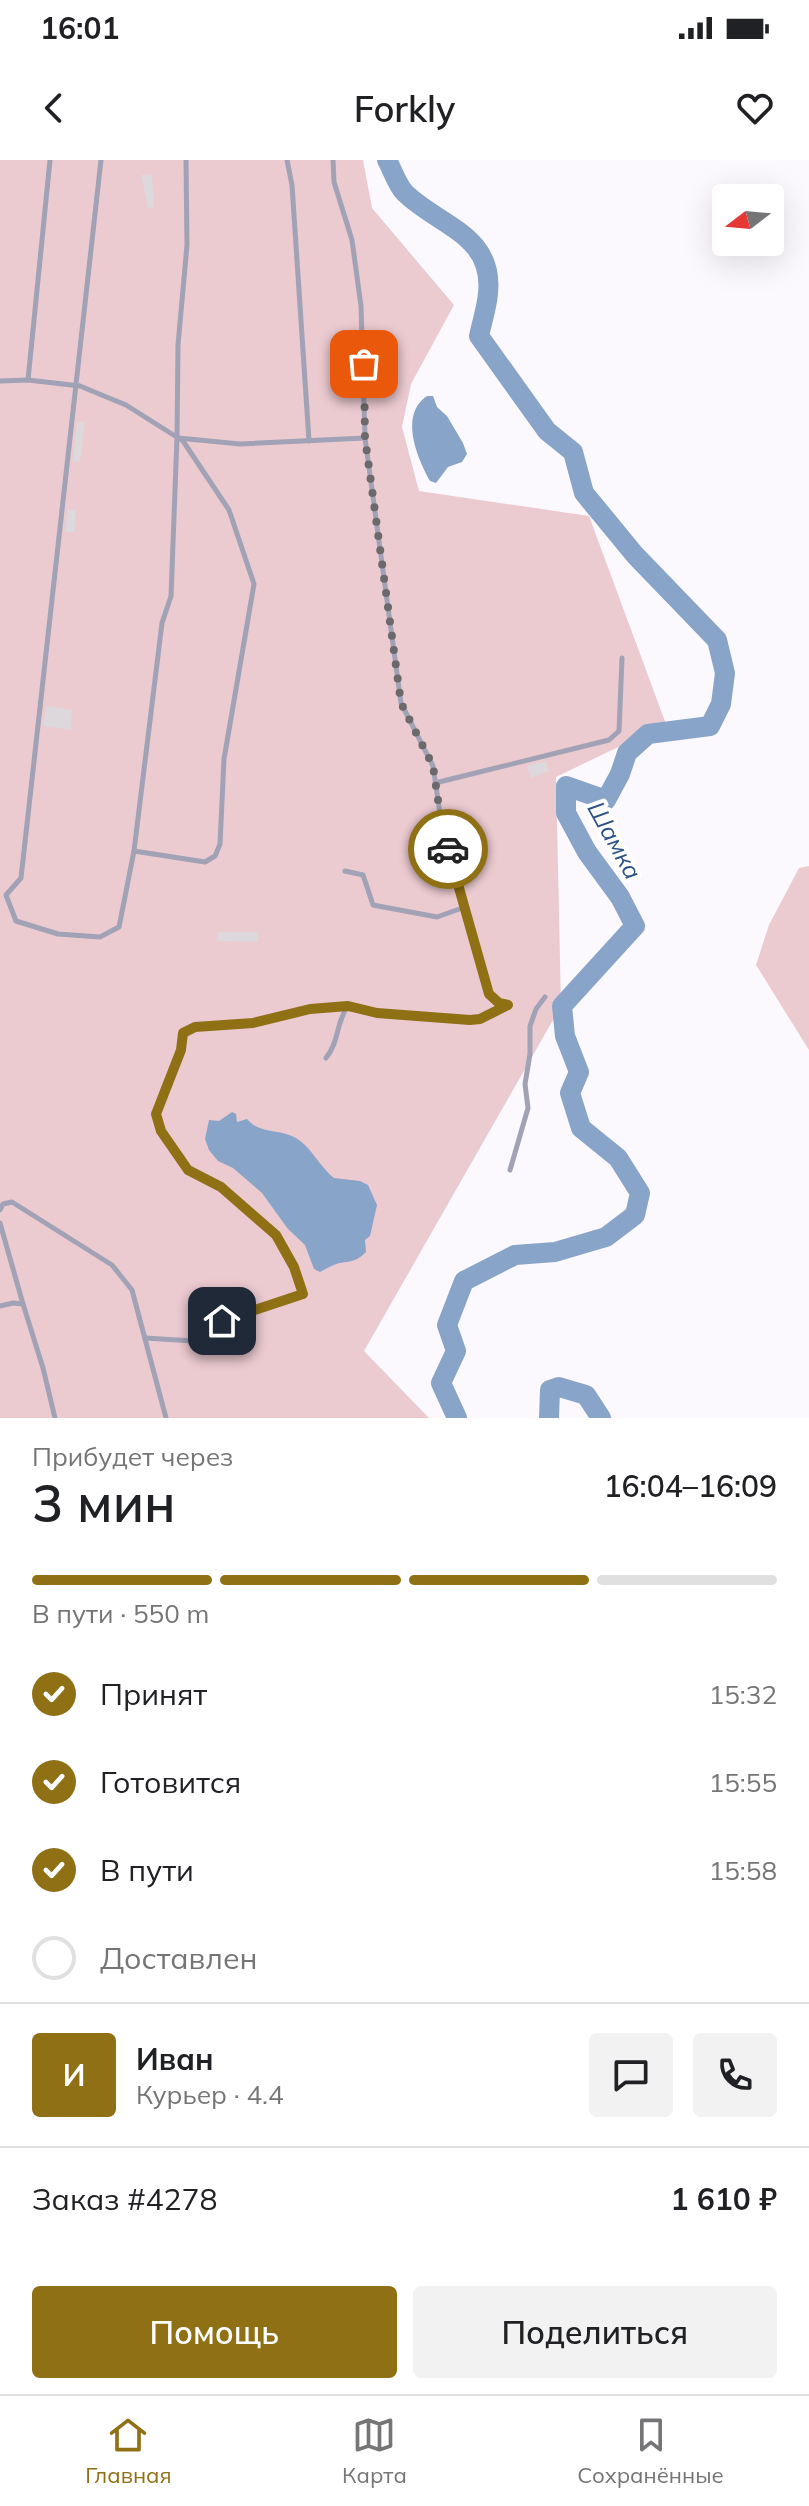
<!DOCTYPE html>
<html lang="ru">
<meta charset="utf-8">
<style>
body{margin:0;font-family:Mulish,sans-serif;background:#f2f2f2;color:#202124;height:100vh;display:flex;flex-direction:column;font-size:30px;white-space:nowrap}
*{box-sizing:border-box;margin:0}
p{font-size:26px;color:#757577}
.icon{flex:none;width:44px;height:44px;fill:none;stroke:currentColor;stroke-width:2;stroke-linecap:round;stroke-linejoin:round}
.map{position:relative;height:1258px;overflow:hidden}
.drawer{display:flex;flex-direction:column;background:#fff;flex:1}
.drawer>*{flex:none}
.needle{width:52px;rotate:254deg}
.buttons{position:absolute;left:712px;top:24px;display:grid;gap:16px}
.buttons a{display:grid;place-items:center;width:72px;height:72px;border-radius:8px;background:#fff;box-shadow:0 8px 32px #0002;font-size:40px}
.pin{position:absolute;display:grid;place-items:center;width:68px;height:68px;color:#fff;margin:-34px;border-radius:16px;box-shadow:0 4px 12px #0006}
.courier{position:absolute;display:grid;place-items:center;width:80px;height:80px;margin:-40px;border:6px solid #907015;border-radius:50%;background:#fff;color:#222;box-shadow:0 2px 10px #0007}
.summary em{font-style:normal;font-weight:600}
.summary div{display:flex;flex-direction:column-reverse}
.summary{display:flex;align-items:center;justify-content:space-between;height:136px;padding:0 32px}
h1{font-size:52px;font-weight:600;line-height:60px}
.bar{display:grid;grid-template-columns:repeat(4,1fr);gap:12px 8px;align-content:center;height:96px;padding:0 32px}
.bar i{height:10px;border-radius:6px;background:#e0e0e0}
.bar .current{background:#907015}
.bar p{grid-column:span 4}
.line{display:flex;align-items:center;gap:20px;padding:0 32px;border-top:2px solid #e0e0e0}
.line div{flex:1}
.round{display:grid;place-items:center;flex:none;width:84px;height:84px;border-radius:8px;background:#f2f2f2}
ol{padding:0 32px;list-style:none}
li{display:flex;align-items:center;gap:24px;height:88px}
li p{margin-inline-start:auto}
li .icon{padding:8px;border-radius:50%;background:#907015;color:#fff;stroke-width:4}
li:last-child{color:#757577}
li i{width:44px;height:44px;border:4px solid #e0e0e0;border-radius:50%}
.action{display:flex;gap:16px;margin-top:auto;padding:16px 32px}
.action a{flex:1;height:92px;border-radius:8px;background:#907015;color:#fff;font-size:32px;font-weight:600;line-height:92px;text-align:center}
.action a+a{background:#f2f2f2;color:#202124}
.status{display:flex;justify-content:space-between;align-items:center;height:56px;padding:0 40px;background:#fff;direction:ltr}
.status svg{height:22px;fill:currentColor}
header{display:flex;justify-content:space-between;align-items:center;height:104px;padding:0 32px;background:#fff;font-size:36px;font-weight:600}
.dock{display:flex;justify-content:space-around;align-items:center;height:112px;border-top:2px solid #e0e0e0;background:#fff;font-size:22px;color:#757577}
.dock a{display:grid;justify-items:center;gap:4px}
.dock .current{color:#907015}
.map>svg:first-child{display:block}
.green{fill:#ebcad0}
.water{fill:#89a4c9}
.lines{fill:none;stroke-linecap:round;stroke-linejoin:round}
.river{stroke:#89a4c9;stroke-width:20}
.building{fill:#dcd8db}
.service{stroke:#a1a2b5;stroke-width:5}
.done{stroke:#6b696b;stroke-width:8;stroke-dasharray:0 14.4}
.route{stroke:#907015;stroke-width:10}
.labels{text-anchor:middle;dominant-baseline:central;stroke-width:8;stroke-linejoin:round;paint-order:stroke}
.water-label{font-size:24px;font-style:italic;fill:#2d5182;stroke:#fff}
</style>
<div class="status"><b>16:01</b><svg viewBox="0 0 49 12"><path d="M0 12V9h3v3zM5 12V6h3v6zM10 12V3h3v9zM15 12V0h3v12zM26 1h20v11H26zM47 4h2v5h-2z"/></svg></div>
<header><svg class="icon" aria-label="back" viewBox="0 0 24 24"><path d="M15 5l-7 7 7 7"/></svg>Forkly<svg class="icon" aria-label="heart" viewBox="0 0 24 24"><path d="M12 20l-8-8c-3-5 5-10 8-4 3-6 11-1 8 4z"/></svg></header>
<div class="map">
<svg width="809" height="1258" viewBox="0 0 809 1258">
<rect width="100%" height="100%" fill="#fbf9fd"/>
<g class="green">
<path d="M0,0H363L372,48L454,145L411,224L402,267L419,331L589,356L666,564L556,617L561,846L364,1191L429,1258H0Z"/>
<path d="M809,706V890L756,805L769,765L799,708Z"/>
</g>
<g class="water">
<path d="M427,236H433L437,247L447,256L463,283L467,294L462,302L448,307L436,323L430,321C417,297 399,255 427,236Z"/>
<path d="M232,952L236,954L237,962L247,959C259,974 279,969 294,977C311,986 319,1006 334,1018L360,1021L368,1025L377,1045L370,1076L365,1080L366,1092C357,1101 352,1101 340,1103C334,1104 326,1109 320,1112L314,1109L305,1085L288,1069L262,1033L233,1008L218,1001L209,990L205,979L209,960L219,961Z"/>
</g>
<g class="lines">
<g class="river">
<path d="M387,0C393,11 397,25 405,33C439,66 494,75 488,133C487,147 482,162 479,176L547,271L573,292L584,333L635,395L717,480L725,513L721,544L710,566L648,574L627,593L620,614L606,640L566,626V653L587,692L620,737L635,766L562,846L565,876L579,912L570,933L581,968L618,998L640,1033L635,1055L606,1077L555,1092L515,1095L464,1121L447,1165L456,1191L441,1223L457,1258"/>
<path d="M549,1258L550,1230L559,1227L586,1235L601,1258"/>
</g>
</g>
<g class="building">
<path d="M152,14L154,48H148L141,15Z"/>
<path d="M77,262H85L80,302L73,301Z"/>
<path d="M68,349L76,350L75,372H65Z"/>
<path d="M46,546L72,550L71,570L43,566Z"/>
<path d="M546,601L549,611L530,618L527,606Z"/>
<path d="M218,772H259L258,782L218,781Z"/>
</g>
<g class="lines">
<g class="service">
<path d="M101,0L21,718L6,735L16,761L58,774L100,777L119,767L134,691L162,463L171,436L177,277L178,185L187,85L186,0"/>
<path d="M287,0L292,25L309,281"/>
<path d="M333,0L334,22L352,80L361,146L365,278L401,543L433,606L442,667L489,834L499,843L508,845"/>
<path d="M28,220L50,0"/>
<path d="M0,221L28,220L80,226L126,245L183,281L229,350L254,424L224,599L220,684L215,696L205,702L134,691"/>
<path d="M178,278L240,284L365,278"/>
<path d="M435,623L609,580L619,571L622,498"/>
<path d="M345,711L363,715L373,745L437,757L465,747"/>
<path d="M326,898C339,882 336,864 347,847"/>
<path d="M510,1010L528,948L525,924L530,894V866L536,849L545,837"/>
<path d="M0,1050L3,1044L12,1042L112,1105L132,1130L166,1258"/>
<path d="M0,1063L23,1144"/>
<path d="M0,1146L13,1143L23,1144L43,1208L55,1258"/>
<path d="M145,1178L193,1181L222,1161L303,1134L294,1107L276,1075L221,1027L188,1010L161,971L156,954L181,890L183,873L195,867L253,863L310,849L348,846L377,853L470,860L480,859L507,846"/>
</g>
</g>
<g class="lines">
<path class="done" d="M364,204L365,278L401,543L433,606L442,667L448,689"/>
<path class="route" d="M222,1161L303,1134L294,1107L276,1075L221,1027L188,1010L161,971L156,954L181,890L183,873L195,867L253,863L310,849L348,846L377,853L470,860L480,859L508,845L499,843L489,834L448,689"/>
</g>
<g class="labels">
<g class="water-label">
<text transform="translate(615 680) rotate(61)">Шамка</text>
</g>
</g>
</svg>
<div class="buttons">
<a><svg class="needle" viewBox="-14 -14 28 28"><path d="M0-13l5 13h-10z" fill="#e53935"/><path d="M0 13l5-13h-10z" fill="#757577"/></svg></a>
</div>
<div class="pin" style="left:364px;top:204px;background:#ea580c"><svg class="icon" aria-label="bag" viewBox="0 0 24 24"><path d="M5 8h14l-1 12H6zM9 8a3 3 0 0 1 6 0"/></svg></div>
<div class="pin" style="left:222px;top:1161px;background:#1f2937"><svg class="icon" aria-label="home" viewBox="0 0 24 24"><path d="M3 11l9-7 9 7M6 9v11h12V9"/></svg></div>
<div class="courier" style="left:448px;top:689px"><svg class="icon" aria-label="car" viewBox="0 0 24 24"><path d="M5 17H2v-5l4-1 3-4h7l3 4 3 1v5h-3M9 17h6M6 11h13"/><circle cx="7" cy="17" r="2"/><circle cx="17" cy="17" r="2"/></svg></div>
</div>
<section class="drawer">
<div class="summary"><div><h1>3 мин</h1><p>Прибудет через</p></div><em>16:04–16:09</em></div>
<div class="bar"><i class="current"></i><i class="current"></i><i class="current"></i><i></i><p>В пути · 550 m</p></div>
<ol>
<li><svg class="icon" aria-label="check" viewBox="0 0 24 24"><path d="M5 12l5 5 9-10"/></svg>Принят<p>15:32</p></li>
<li><svg class="icon" aria-label="check" viewBox="0 0 24 24"><path d="M5 12l5 5 9-10"/></svg>Готовится<p>15:55</p></li>
<li><svg class="icon" aria-label="check" viewBox="0 0 24 24"><path d="M5 12l5 5 9-10"/></svg>В пути<p>15:58</p></li>
<li><i></i>Доставлен</li>
</ol>
<div class="line" style="height:144px"><b class="round" style="background:#907015;color:#fff">И</b><div><b>Иван</b><p>Курьер · 4.4</p></div><a class="round"><svg class="icon" aria-label="chat" viewBox="0 0 24 24"><path d="M4 5h16v11H9l-5 4z"/></svg></a><a class="round"><svg class="icon" aria-label="phone" viewBox="0 0 24 24"><path d="M5 4h4l2 5-3 2q2 4 5 5l2-3 5 2v4C11 20 4 13 5 4z"/></svg></a></div>
<div class="line" style="height:104px"><div>Заказ #4278</div><b>1 610 ₽</b></div>
<div class="action"><a>Помощь</a><a>Поделиться</a></div>
</section>
<nav class="dock">
<a class="current"><svg class="icon" aria-label="home" viewBox="0 0 24 24"><path d="M3 11l9-7 9 7M6 9v11h12V9"/></svg>Главная</a>
<a><svg class="icon" aria-label="map" viewBox="0 0 24 24"><path d="M3 6l6-2 6 2 6-2v14l-6 2-6-2-6 2zM9 4v14M15 6v14"/></svg>Карта</a>
<a><svg class="icon" aria-label="saved" viewBox="0 0 24 24"><path d="M7 4h10v16l-5-4-5 4z"/></svg>Сохранённые</a>
</nav>
